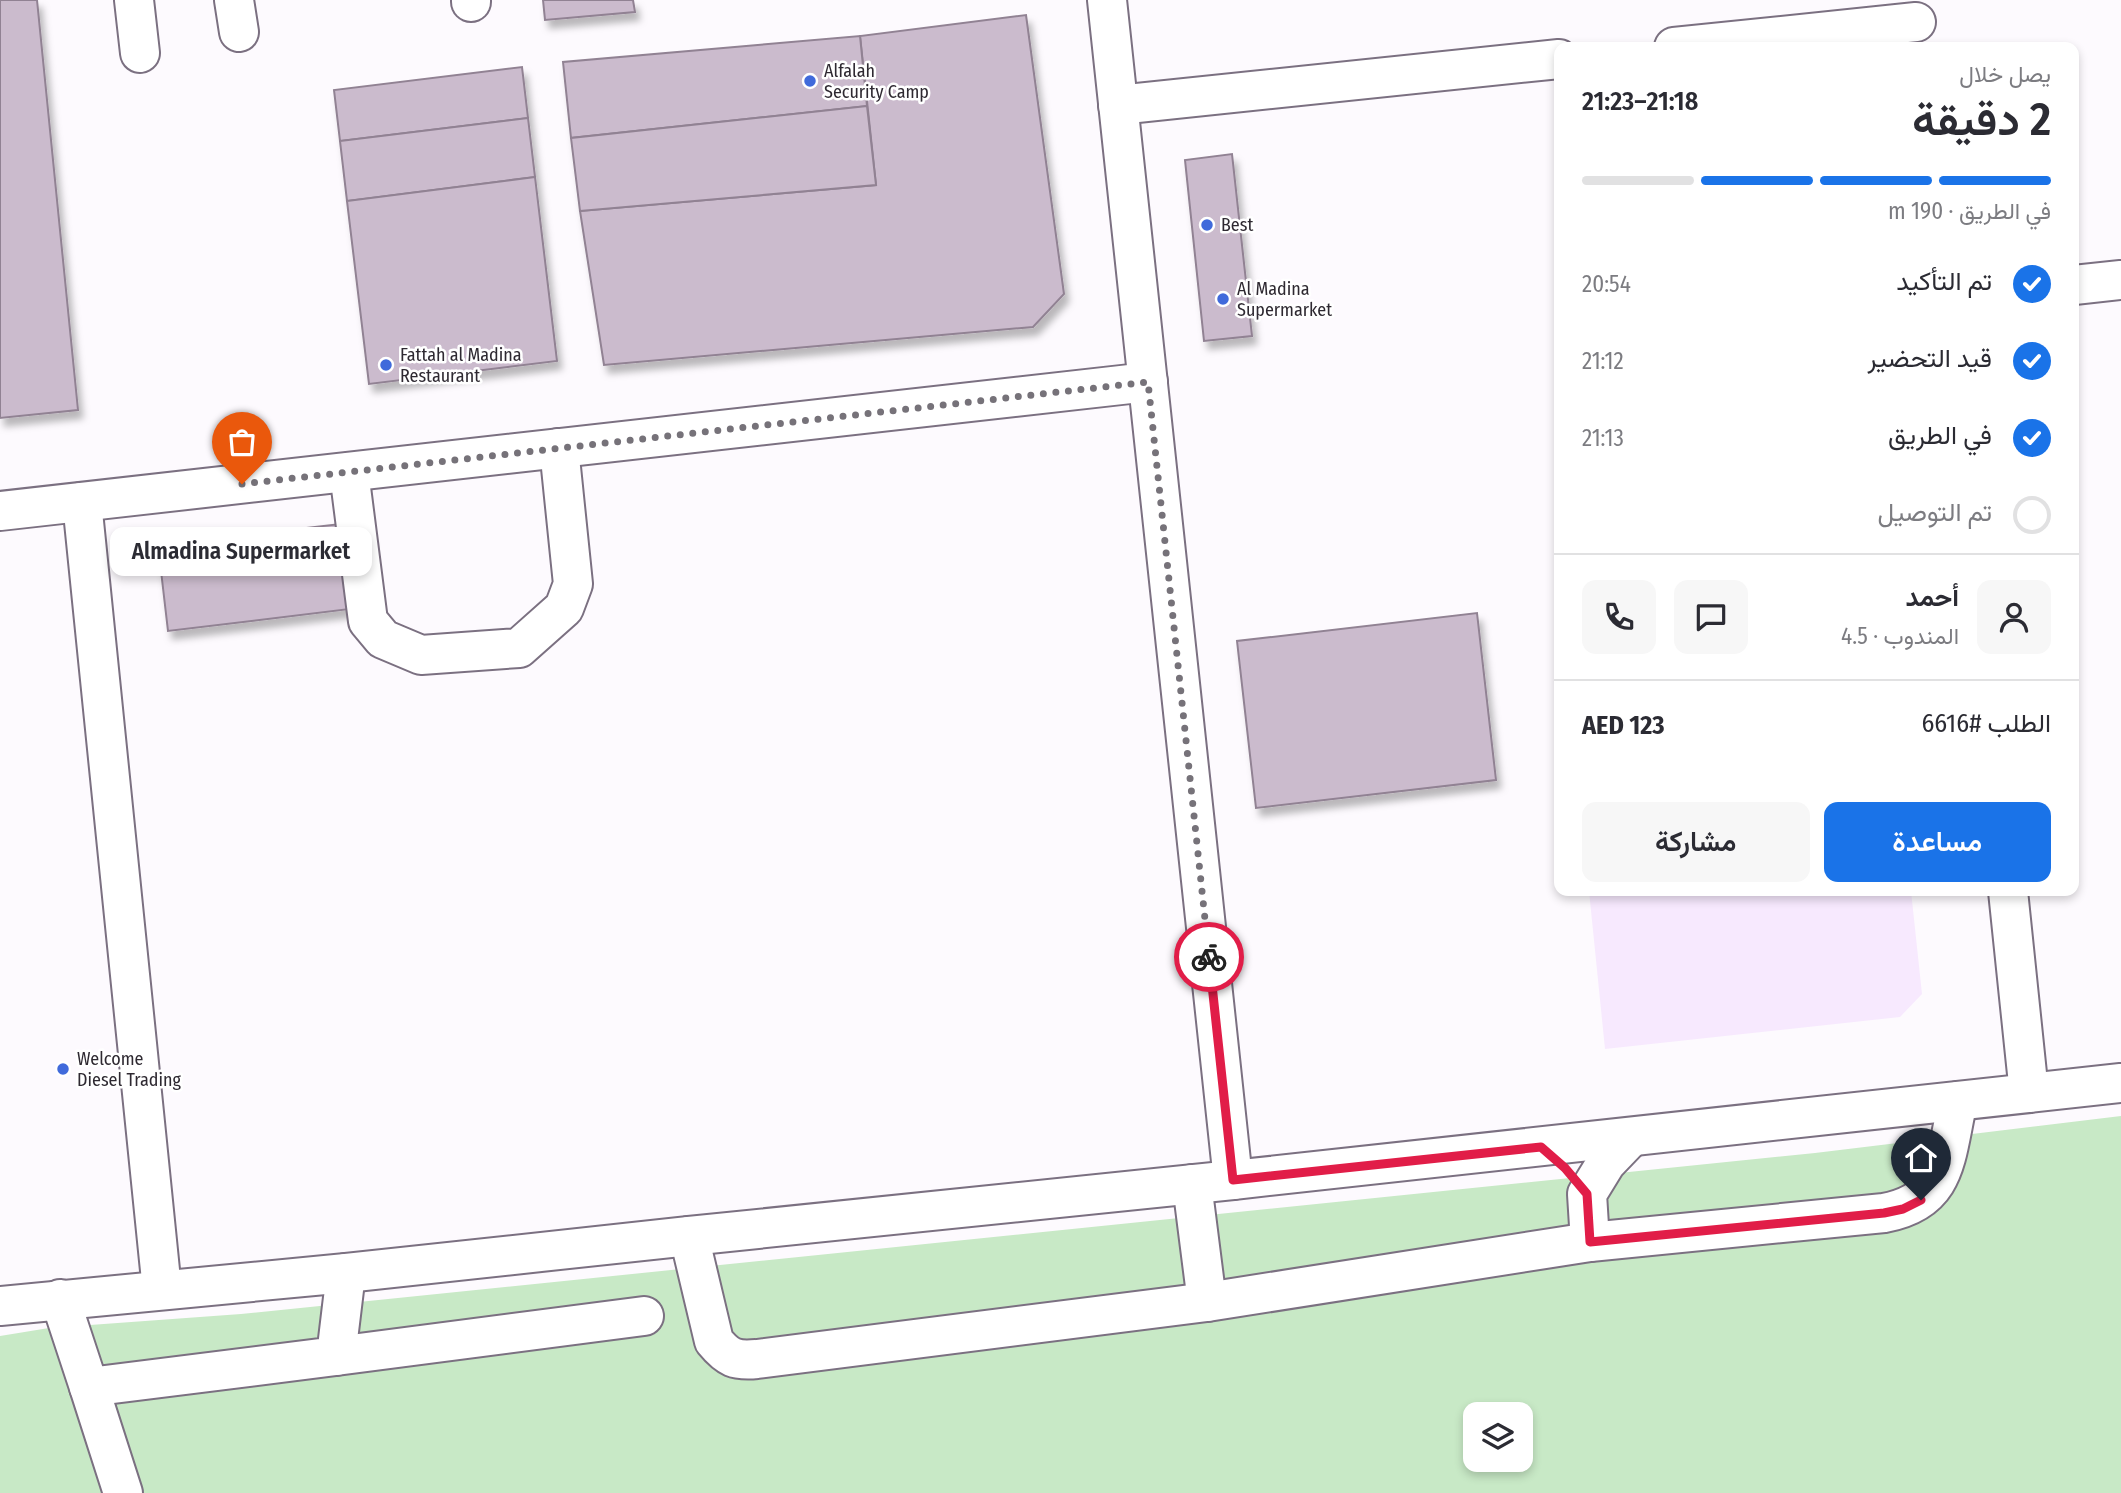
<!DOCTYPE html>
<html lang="ar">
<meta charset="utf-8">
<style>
body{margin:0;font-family:"Fira Sans Condensed",Vazirmatn,sans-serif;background:#f7f7f7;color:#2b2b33;direction:rtl;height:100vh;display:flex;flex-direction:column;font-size:26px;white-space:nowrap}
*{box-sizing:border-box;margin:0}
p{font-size:23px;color:#7c7c81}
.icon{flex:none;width:38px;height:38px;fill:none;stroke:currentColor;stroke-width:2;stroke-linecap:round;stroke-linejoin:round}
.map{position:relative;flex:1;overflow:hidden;direction:ltr}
.side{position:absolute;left:1554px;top:42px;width:525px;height:854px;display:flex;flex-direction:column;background:#fff;border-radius:14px;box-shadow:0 4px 10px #0003;direction:rtl}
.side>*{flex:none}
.controls{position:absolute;left:1463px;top:1402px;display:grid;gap:14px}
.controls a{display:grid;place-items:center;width:70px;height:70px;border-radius:14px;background:#fff;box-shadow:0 4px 10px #0003;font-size:35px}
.pin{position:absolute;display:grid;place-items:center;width:60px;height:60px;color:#fff;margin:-72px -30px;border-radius:50% 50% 50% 0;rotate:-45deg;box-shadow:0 0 7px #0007}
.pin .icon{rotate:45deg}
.courier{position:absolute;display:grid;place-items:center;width:70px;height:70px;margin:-35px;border:5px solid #e11d48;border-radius:50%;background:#fff;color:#222;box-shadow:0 2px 9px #0007}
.bubble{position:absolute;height:49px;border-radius:14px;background:#fff;box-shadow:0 4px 10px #0003;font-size:23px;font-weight:600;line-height:49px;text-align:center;direction:rtl}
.headline em{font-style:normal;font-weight:600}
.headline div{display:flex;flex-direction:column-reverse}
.headline{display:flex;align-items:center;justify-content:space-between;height:119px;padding:0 28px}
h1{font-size:46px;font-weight:600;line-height:52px}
.bar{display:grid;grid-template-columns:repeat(4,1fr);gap:10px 7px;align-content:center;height:84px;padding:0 28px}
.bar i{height:9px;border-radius:5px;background:#e1e1e2}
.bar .selected{background:#1a73e8}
.bar p{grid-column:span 4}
.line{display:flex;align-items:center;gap:18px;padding:0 28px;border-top:2px solid #e1e1e2}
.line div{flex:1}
.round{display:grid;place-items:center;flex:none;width:74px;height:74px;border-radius:14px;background:#f7f7f7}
ol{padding:0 28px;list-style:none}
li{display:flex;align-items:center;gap:21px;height:77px}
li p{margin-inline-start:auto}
li .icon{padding:7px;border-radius:50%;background:#1a73e8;color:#fff;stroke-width:4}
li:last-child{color:#7c7c81}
li i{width:38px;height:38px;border:4px solid #e1e1e2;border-radius:50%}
.primary-button{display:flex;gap:14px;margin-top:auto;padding:14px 28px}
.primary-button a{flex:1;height:80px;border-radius:14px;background:#1a73e8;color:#fff;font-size:28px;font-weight:600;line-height:80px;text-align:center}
.primary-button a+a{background:#f7f7f7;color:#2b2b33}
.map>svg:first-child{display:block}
.built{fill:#f7e9fe}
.green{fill:#c8e9c6;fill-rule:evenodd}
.building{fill:#cbbbcd;stroke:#918293;stroke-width:2;filter:url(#shadow)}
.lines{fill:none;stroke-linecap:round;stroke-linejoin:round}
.minor-casing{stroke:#7b7081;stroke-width:42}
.minor{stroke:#fff;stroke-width:38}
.done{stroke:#767279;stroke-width:7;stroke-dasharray:0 12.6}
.route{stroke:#e11d48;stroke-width:9}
.poi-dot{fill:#406adb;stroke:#fff;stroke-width:2.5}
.labels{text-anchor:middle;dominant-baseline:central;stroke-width:5;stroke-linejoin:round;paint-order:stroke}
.poi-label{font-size:18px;fill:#2e2931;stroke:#fff;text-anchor:start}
</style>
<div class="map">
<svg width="2121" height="1493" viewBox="0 0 2121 1493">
<defs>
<filter id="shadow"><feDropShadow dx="4.5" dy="8" stdDeviation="3.5" flood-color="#0004"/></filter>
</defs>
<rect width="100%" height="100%" fill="#fdfafe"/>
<path class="built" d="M1589,891H1911L1922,994L1900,1017L1605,1049Z"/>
<path class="green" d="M2121,1116V1493H0V1336L49,1328L241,1314L1815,1153ZM1475,1414H1521V1460H1475Z"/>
<g class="building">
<path d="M0,0H37L78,410L0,418Z"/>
<path d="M543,0H633L635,12L545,20Z"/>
<path d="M1026,15L1064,294L1033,327L604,365L580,211L876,185L860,36Z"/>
<path d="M860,36L867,106L571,138L563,62Z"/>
<path d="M522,67L528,118L340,141L334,90Z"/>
<path d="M867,106L876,185L580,211L571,138Z"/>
<path d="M528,118L535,177L347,201L340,141Z"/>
<path d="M1232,154L1252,336L1204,341L1185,160Z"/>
<path d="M535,177L557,361L369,384L347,201Z"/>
<path d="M340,524L350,609L168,631L158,545Z"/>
<path d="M1477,613L1496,780L1256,808L1237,641Z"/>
</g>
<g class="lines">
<g class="minor-casing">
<g id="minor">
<path d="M134,0L140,53"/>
<path d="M234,0L239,32"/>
<path d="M471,0V2"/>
<path d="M1107,0L1233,1180"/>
<path d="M1674,47L1916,22"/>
<path d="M1118,105L1559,59"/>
<path d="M2074,285L2121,280"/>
<path d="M349,472L368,621L383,639L421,655L519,648L564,608L573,584L559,448"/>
<path d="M82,502L162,1290"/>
<path d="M0,511L1148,382"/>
<path d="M2008,891L2029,1093"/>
<path d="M1192,1184L1207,1302"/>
<path d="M689,1236L714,1341C728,1358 735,1361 757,1359L1207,1302L1590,1242L1884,1213C1949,1201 1945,1156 1958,1101"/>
<path d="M1590,1242L1587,1194L1606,1163L1630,1138"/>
<path d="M60,1299L89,1387L336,1356L346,1273"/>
<path d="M0,1306L346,1273L689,1236L1233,1180L2121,1083"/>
<path d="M336,1356L644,1316"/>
<path d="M89,1387L123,1493"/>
</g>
</g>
<use href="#minor" class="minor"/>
</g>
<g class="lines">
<path class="done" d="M242,484L1148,382L1209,957"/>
<path class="route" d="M1209,957L1233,1180L1541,1147L1565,1168L1587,1194L1590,1242L1884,1213L1903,1209L1921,1200"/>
</g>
<g class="poi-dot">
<circle cx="810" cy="81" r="7"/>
<circle cx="1207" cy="225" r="7"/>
<circle cx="1223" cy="299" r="7"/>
<circle cx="386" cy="365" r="7"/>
<circle cx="63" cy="1069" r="7"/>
</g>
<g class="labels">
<g class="poi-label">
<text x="824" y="71">Alfalah<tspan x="824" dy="21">Security Camp</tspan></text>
<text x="1221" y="225">Best</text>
<text x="1237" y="289">Al Madina<tspan x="1237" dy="21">Supermarket</tspan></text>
<text x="400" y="355">Fattah al Madina<tspan x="400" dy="21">Restaurant</tspan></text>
<text x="77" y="1059">Welcome<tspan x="77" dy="21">Diesel Trading</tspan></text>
</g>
</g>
</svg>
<div class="controls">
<a><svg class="icon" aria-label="layers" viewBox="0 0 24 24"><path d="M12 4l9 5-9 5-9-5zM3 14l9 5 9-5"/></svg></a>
</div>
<div class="pin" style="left:242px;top:484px;background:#ea580c"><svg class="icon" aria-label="bag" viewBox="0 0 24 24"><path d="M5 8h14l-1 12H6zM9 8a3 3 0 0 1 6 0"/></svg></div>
<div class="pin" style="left:1921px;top:1200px;background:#1f2937"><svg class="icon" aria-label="home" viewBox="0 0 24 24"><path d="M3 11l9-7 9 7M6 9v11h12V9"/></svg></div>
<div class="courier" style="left:1209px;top:957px"><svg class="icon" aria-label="bike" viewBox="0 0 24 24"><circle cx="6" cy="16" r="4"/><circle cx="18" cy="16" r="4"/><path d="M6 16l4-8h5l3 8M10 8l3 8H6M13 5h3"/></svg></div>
<div class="bubble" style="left:110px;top:527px;width:262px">Almadina Supermarket</div>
<section class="side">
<div class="headline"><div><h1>2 دقيقة</h1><p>يصل خلال</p></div><em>21:18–21:23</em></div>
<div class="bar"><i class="selected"></i><i class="selected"></i><i class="selected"></i><i></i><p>في الطريق · 190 m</p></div>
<ol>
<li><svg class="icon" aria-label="check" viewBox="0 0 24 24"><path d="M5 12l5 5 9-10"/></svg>تم التأكيد<p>20:54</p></li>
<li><svg class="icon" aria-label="check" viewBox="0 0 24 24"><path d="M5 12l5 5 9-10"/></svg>قيد التحضير<p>21:12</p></li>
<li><svg class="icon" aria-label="check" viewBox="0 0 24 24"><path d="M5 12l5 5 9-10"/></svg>في الطريق<p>21:13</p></li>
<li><i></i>تم التوصيل</li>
</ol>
<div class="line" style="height:126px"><a class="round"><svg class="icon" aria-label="person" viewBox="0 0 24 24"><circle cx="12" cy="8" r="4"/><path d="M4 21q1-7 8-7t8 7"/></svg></a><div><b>أحمد</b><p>المندوب · 4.5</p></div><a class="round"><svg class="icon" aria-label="chat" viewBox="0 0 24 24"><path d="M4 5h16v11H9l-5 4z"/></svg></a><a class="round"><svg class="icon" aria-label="phone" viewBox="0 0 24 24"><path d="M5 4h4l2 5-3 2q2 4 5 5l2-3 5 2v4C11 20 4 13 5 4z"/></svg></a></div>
<div class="line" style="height:91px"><div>الطلب #6616</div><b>AED 123</b></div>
<div class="primary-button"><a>مساعدة</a><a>مشاركة</a></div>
</section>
</div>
